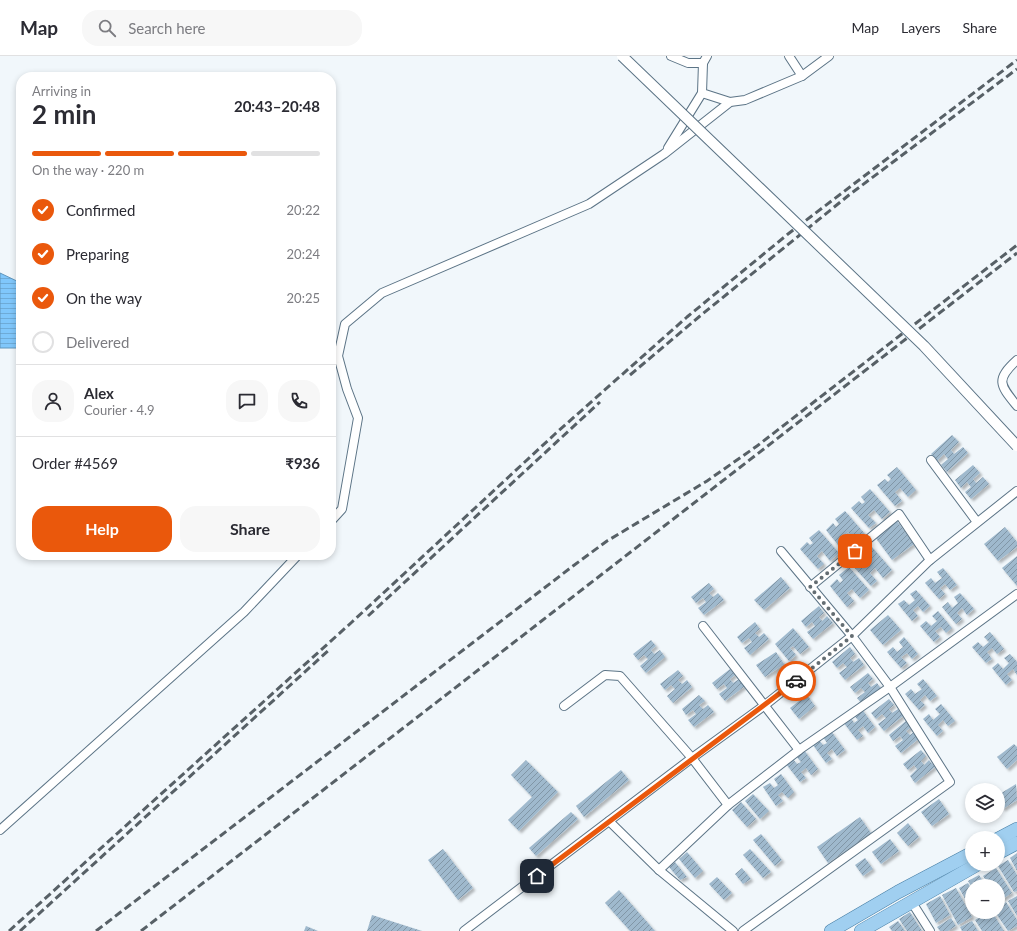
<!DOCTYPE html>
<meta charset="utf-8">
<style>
body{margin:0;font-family:Lato,sans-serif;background:#f7f7f7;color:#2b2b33;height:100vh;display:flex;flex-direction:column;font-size:15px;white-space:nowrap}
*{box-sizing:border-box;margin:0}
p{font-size:13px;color:#7c7c81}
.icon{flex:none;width:22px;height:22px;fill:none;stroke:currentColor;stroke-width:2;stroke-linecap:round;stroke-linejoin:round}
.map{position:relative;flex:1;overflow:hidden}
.details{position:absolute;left:16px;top:16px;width:320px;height:488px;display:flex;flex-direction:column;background:#fff;border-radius:16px;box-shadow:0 2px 6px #0003}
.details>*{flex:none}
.controls{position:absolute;left:965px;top:727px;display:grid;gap:8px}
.controls a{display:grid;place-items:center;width:40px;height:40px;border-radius:50%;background:#fff;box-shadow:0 2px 6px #0003;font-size:20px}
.pin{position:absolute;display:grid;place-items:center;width:34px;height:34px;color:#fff;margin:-17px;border-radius:8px;box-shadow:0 2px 6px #0006}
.courier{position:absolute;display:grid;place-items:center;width:40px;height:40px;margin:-20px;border:3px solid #ea580c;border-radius:50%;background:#fff;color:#222;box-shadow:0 1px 5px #0007}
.head em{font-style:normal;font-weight:700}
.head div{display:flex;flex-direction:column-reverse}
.head{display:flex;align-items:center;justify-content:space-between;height:68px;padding:0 16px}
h1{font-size:26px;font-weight:700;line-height:30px}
.bar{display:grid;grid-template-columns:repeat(4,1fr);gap:6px 4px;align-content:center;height:48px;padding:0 16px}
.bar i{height:5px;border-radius:3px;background:#e1e1e2}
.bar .on{background:#ea580c}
.bar p{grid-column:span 4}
.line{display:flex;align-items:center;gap:10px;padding:0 16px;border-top:1px solid #e1e1e2}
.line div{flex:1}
.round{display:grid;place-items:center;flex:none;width:42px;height:42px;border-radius:16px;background:#f7f7f7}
ol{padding:0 16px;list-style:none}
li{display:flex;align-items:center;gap:12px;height:44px}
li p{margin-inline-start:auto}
li .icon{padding:4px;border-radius:50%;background:#ea580c;color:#fff;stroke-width:4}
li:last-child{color:#7c7c81}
li i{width:22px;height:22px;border:2px solid #e1e1e2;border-radius:50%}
.button{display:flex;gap:8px;margin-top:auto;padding:8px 16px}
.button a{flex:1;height:46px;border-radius:16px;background:#ea580c;color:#fff;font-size:16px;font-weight:700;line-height:46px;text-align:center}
.button a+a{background:#f7f7f7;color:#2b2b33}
header{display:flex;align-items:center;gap:24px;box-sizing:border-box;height:56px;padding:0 20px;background:#fff;border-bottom:1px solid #e1e1e2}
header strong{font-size:19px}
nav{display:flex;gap:22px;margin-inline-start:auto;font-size:14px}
.search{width:280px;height:36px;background:#f7f7f7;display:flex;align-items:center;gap:10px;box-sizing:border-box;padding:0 14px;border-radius:16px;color:#7c7c81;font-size:15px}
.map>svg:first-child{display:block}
.water{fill:url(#water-rules);stroke:#6196bc}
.building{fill:url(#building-hatch);filter:url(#shadow)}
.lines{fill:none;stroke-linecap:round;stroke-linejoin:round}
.minor-casing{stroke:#5c7486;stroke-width:10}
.primary-casing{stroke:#477ea4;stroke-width:14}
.minor{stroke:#fff;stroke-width:8}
.primary{stroke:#a0cff0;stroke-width:13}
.rail{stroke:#576066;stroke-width:3;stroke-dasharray:8 4;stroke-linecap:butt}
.tertiary-bridge-casing{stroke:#5c7486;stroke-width:12;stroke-linecap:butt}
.tertiary-bridge{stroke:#fff;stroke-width:10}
.done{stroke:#646d72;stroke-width:4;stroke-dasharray:0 7.2}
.route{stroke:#ea580c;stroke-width:5}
</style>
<header>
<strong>Map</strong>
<div class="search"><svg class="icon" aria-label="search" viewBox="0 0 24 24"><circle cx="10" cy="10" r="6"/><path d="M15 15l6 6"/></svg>Search here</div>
<nav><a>Map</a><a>Layers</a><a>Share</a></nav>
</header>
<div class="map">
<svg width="1017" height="875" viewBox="0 0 1017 875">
<defs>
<pattern id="water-rules" width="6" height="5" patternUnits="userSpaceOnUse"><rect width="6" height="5" fill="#80c7fb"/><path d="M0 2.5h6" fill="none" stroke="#6eabd7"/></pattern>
<pattern id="building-hatch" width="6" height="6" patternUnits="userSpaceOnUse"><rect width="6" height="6" fill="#9fb9cd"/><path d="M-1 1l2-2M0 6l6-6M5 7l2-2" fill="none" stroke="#8196a6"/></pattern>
<filter id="shadow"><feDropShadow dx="2.5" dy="2.5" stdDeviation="1" flood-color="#0004"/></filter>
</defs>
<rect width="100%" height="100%" fill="#f1f7fb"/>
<path class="water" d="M0,217L21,227V292H0Z"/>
<g class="building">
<path d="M952,379L959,386L951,394L954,398L963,391L968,397L947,416L941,409L948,403L944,398L937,405L931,398Z"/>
<path d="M973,409L980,417L973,423L976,427L983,421L989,428L971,443L965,436L971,431L967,426L961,432L955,424Z"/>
<path d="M897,411L916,434L908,441L900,432L895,436L902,445L895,450L877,429L885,423L888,426L891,423L887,419Z"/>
<path d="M870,433L890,456L882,463L874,454L868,459L876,467L869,472L851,452L859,445L862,448L865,446L861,441Z"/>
<path d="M845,455L865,478L856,486L848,476L843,481L850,489L843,495L826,474L833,467L836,471L839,468L835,463Z"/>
<path d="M897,465L914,488L892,504L875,481Z"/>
<path d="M1005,471L1017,486V491L998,505L984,488Z"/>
<path d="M819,474L839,497L830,505L822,495L817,500L824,508L818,513L800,493L807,486L810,489L813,487L809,482Z"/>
<path d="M872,491L892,514L883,522L875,512L870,517L877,525L871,530L853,510L860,503L863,507L866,504L862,499Z"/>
<path d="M1017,500V530L1002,512Z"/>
<path d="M849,511L869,534L860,542L852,533L847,537L854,545L847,551L830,530L837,523L840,527L843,524L839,519Z"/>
<path d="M943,512L957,529L950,534L945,528L940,532L945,538L939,543L925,527L931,522L935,527L942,522L937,516Z"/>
<path d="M781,521L790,532L764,554L754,544Z"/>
<path d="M709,527L714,533L709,537L713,541L718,537L724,544L704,559L698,552L706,546L703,542L696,547L691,541Z"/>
<path d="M916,534L930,550L923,556L918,550L913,554L918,560L912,565L898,548L904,544L909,549L915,544L910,538Z"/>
<path d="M960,537L974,553L967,559L962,552L957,557L962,563L956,568L942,551L948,546L952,552L958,547L954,541Z"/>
<path d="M819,550L824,557L819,561L822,565L827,560L833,567L813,583L807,576L815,570L812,566L806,571L801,565Z"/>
<path d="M938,555L952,572L946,577L941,571L935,575L940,581L934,586L920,570L926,565L931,570L937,565L932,560Z"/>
<path d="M888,559L901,574L883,589L870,574Z"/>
<path d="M755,566L760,573L755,577L759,581L764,577L769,583L750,599L744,592L752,586L749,582L742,587L737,581Z"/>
<path d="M793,572L809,591L800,598L793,590L790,592L796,599L789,605L775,588Z"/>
<path d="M990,576L1004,593L997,598L992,592L987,596L992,603L986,607L972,591L978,586L983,591L989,586L984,581Z"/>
<path d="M904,581L918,598L912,603L907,597L901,601L907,607L901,612L887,596L893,591L897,596L903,591L899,586Z"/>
<path d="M651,584L656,590L651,594L654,598L660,594L665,601L646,617L640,610L648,603L644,599L638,604L633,598Z"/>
<path d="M850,591L855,598L850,602L853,606L859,602L864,609L845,624L839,617L847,611L843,607L837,612L832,606Z"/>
<path d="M776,596L784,608L765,621L756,609Z"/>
<path d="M1010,598L1017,606V619L1013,613L1007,618L1012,624L1006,629L992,612L998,607L1003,613L1009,607L1004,602Z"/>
<path d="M730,613L735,619L730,623L733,627L739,623L745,630L725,645L719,638L727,632L724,628L717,633L712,627Z"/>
<path d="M678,614L683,620L678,624L682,628L687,624L692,631L673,647L667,640L675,633L671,629L665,634L660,628Z"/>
<path d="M868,617L873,623L868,627L871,631L877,627L882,634L863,649L857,642L865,636L861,632L855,637L850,631Z"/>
<path d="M923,623L937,640L930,645L925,639L920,644L925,649L919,654L905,638L911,633L915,638L922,633L917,628Z"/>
<path d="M699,639L705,645L699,649L703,653L708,649L714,656L694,671L688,664L696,658L693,654L686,659L682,653Z"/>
<path d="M807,639L815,650L799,663L790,652Z"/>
<path d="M889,643L894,649L889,653L892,657L898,653L903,660L884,675L878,668L886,662L882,658L876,663L871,657Z"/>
<path d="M941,648L955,665L948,670L943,664L938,669L943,675L937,680L923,663L929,658L933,664L940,658L935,653Z"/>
<path d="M861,652L875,671L868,677L863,670L858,674L863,680L857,684L843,666L850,661L854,667L858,664L853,658Z"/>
<path d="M907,664L912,671L906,675L910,679L915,675L921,681L901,697L895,690L903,684L900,680L893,685L889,679Z"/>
<path d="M831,675L845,694L837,700L832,693L827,697L832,703L826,707L813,689L819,684L823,689L827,687L823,681Z"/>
<path d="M1014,688L1017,691V704L1007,713L997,701Z"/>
<path d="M804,694L818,713L811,719L806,712L801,716L806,722L800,726L786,708L793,703L797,708L801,706L796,700Z"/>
<path d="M921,694L926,700L921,705L924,709L929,704L935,711L915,727L910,720L917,713L914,709L908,714L903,708Z"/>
<path d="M526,704L558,736L519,775L508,764L532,741L511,719Z"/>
<path d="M621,714L629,724L584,761L576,750Z"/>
<path d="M781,718L794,736L788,742L782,736L778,739L783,745L776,750L763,731L770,727L774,732L778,729L774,723Z"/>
<path d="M1016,728L1017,744L1003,753L998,746V739Z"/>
<path d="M753,738L769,755L760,763L745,745Z"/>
<path d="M939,743L949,758L932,770L921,756Z"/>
<path d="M741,746L756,763L747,771L732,754Z"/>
<path d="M571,756L578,763L536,800L529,792Z"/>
<path d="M860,761L871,777L828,807L817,791Z"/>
<path d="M908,767L919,781L908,790L897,777Z"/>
<path d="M761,778L782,804L775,810L753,784Z"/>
<path d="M890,783L899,795L881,808L872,796Z"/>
<path d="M443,793L473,832L458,844L428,804Z"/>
<path d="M750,793L771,816L763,822L743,799Z"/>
<path d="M687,796L703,815L695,822L679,803Z"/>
<path d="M1017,797V815L1010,802Z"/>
<path d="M865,802L873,813L863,820L855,809Z"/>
<path d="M1008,804L1017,819V835L1014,836L998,810Z"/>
<path d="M675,806L687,821L680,824L669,811Z"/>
<path d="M742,812L751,823L743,828L735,818Z"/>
<path d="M996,812L1012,837L999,845L998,830H990L983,820Z"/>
<path d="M979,819L986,830H971L968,825Z"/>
<path d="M717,821L732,837L724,844L709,828Z"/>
<path d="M968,827L972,834V855L959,832Z"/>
<path d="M956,832L972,861L958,869L942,839Z"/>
<path d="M619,834L655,875H630L605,847Z"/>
<path d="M940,840L950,859L936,867L926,848Z"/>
<path d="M1017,840V860L1008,845Z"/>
<path d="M1006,846L1017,864V870L1008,875L995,856H998V851Z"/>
<path d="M910,856L922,875H907L899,863Z"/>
<path d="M989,856H992L1004,875H982L975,864Z"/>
<path d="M372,859L422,875H367Z"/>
<path d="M951,862L956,870L948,875H940L937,871Z"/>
<path d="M898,865L905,875H892L889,871Z"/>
<path d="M972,865L978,875H962L960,871Z"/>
<path d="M306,870L318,875H304Z"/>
</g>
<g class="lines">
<g class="minor-casing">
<g id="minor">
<path d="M671,0L688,7H703"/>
<path d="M707,0L703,7L702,37L730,46"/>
<path d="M789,0L802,20"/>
<path d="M668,92L702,37"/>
<path d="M1017,304C995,324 1000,329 1017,350"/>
<path d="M931,404L977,466"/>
<path d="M331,465L342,453L358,362L347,333L338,300L345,268L382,237L589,148L664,98L730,46L745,44L802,20L829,0"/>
<path d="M810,531L899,458L930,504"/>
<path d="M703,570L799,694"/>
<path d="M564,650L605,619L620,620L692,702L728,749"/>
<path d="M609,765L659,814L733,875"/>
<path d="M0,774L244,556L298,499"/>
<path d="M659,814L728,749L799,694L890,631L1017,538"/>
<path d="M911,845L930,875"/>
<path d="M464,875L692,702L765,649L852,580L930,504L1017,435"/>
<path d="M743,875L950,726L890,631L852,580L781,495"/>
</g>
</g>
<g class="primary-casing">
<g id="primary">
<path d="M998,783L1017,773"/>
<path d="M998,797L1017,787"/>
<path d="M831,875L898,836L972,797"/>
<path d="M861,875L978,808"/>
</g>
</g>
<use href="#minor" class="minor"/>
<use href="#primary" class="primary"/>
<g class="rail">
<path d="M630,319L700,260L849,139L1017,13"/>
<path d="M368,560L600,346"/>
<path d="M9,875L352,566L555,378L687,261L788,178L1017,4"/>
<path d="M20,875L330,593"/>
<path d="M96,875L573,510L607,485L707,425L757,390L1017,189"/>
<path d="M141,875L1017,197"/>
</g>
<g class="tertiary-bridge-casing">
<path id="tertiary-bridge" d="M622,0L924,290L1017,390"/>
</g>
<use href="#tertiary-bridge" class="tertiary-bridge"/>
</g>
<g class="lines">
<path class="done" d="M796,625L852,580L810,531L855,495"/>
<path class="route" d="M537,820L796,625"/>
</g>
</svg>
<div class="controls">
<a><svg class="icon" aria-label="layers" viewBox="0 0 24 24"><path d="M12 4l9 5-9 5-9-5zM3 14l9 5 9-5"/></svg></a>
<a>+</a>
<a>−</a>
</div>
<div class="pin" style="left:855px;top:495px;background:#ea580c"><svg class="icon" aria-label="bag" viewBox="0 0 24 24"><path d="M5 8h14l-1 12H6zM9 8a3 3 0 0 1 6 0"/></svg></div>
<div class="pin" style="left:537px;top:820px;background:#1f2937"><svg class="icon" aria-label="home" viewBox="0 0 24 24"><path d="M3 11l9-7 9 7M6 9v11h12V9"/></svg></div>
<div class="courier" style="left:796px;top:625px"><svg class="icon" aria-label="car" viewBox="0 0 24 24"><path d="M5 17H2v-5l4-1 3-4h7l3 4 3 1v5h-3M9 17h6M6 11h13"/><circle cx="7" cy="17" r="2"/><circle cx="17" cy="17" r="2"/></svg></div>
<section class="details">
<div class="head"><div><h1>2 min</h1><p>Arriving in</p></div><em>20:43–20:48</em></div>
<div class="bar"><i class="on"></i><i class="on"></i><i class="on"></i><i></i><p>On the way · 220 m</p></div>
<ol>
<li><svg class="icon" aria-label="check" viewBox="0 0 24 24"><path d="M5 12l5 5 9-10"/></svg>Confirmed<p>20:22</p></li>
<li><svg class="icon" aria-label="check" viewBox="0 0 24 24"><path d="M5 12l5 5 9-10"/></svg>Preparing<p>20:24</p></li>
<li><svg class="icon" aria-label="check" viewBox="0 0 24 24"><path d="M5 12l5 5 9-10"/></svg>On the way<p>20:25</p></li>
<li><i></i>Delivered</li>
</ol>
<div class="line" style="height:72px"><a class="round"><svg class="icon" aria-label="person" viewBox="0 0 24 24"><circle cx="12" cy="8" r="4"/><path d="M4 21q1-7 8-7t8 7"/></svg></a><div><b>Alex</b><p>Courier · 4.9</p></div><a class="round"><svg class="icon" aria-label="chat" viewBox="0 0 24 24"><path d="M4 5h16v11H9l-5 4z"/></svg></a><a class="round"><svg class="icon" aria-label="phone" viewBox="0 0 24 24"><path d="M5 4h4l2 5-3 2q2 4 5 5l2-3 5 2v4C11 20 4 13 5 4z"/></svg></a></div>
<div class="line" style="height:52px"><div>Order #4569</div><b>₹936</b></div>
<div class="button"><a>Help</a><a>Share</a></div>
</section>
</div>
